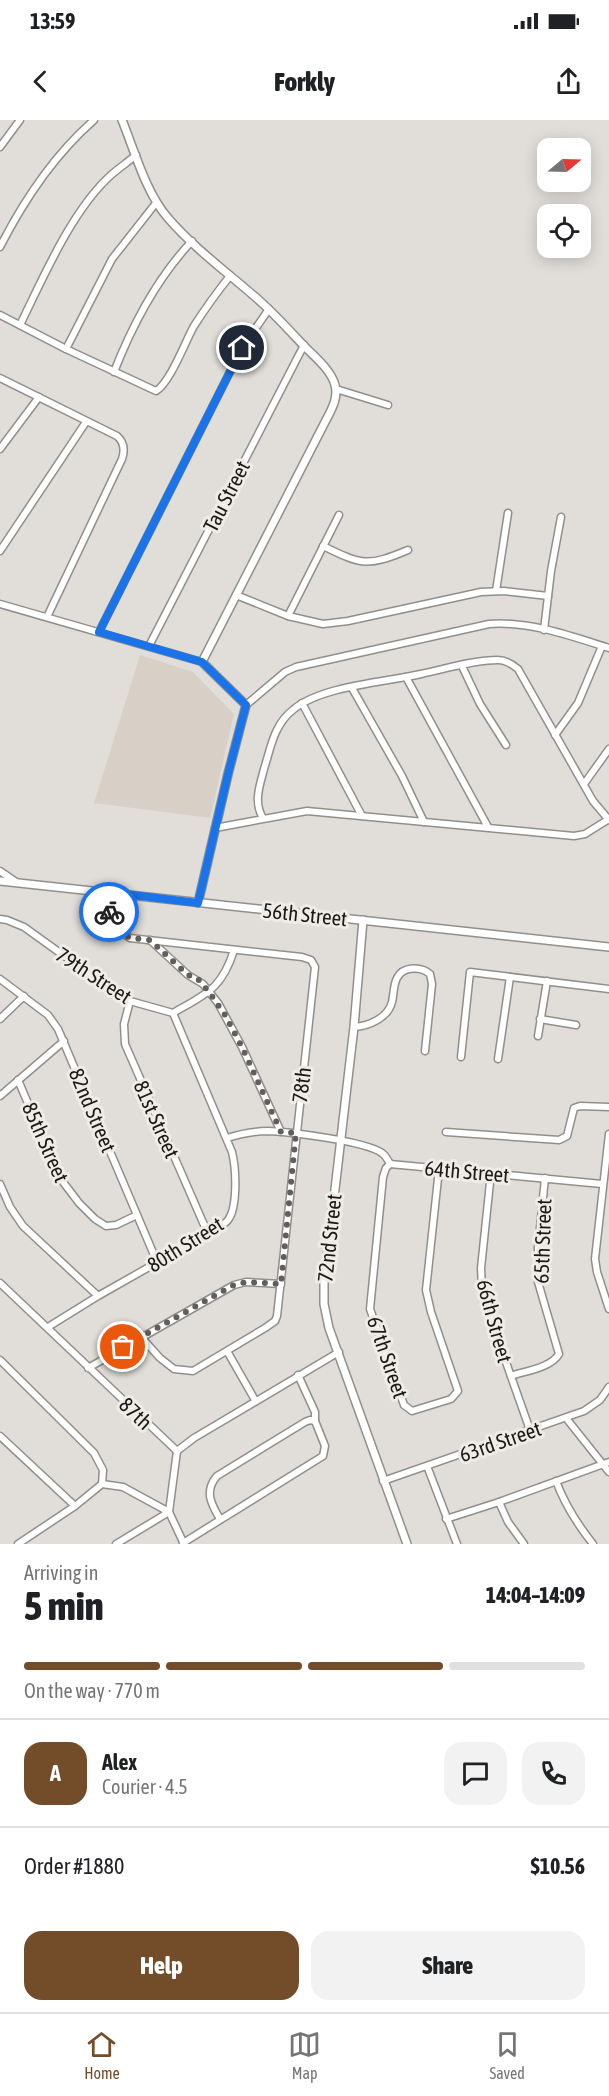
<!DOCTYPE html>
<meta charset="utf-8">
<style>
body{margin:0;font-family:"Asap Condensed",sans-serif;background:#f2f2f2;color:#202124;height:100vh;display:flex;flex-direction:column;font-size:22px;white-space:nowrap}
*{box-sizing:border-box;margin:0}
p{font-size:20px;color:#757577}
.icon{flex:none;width:33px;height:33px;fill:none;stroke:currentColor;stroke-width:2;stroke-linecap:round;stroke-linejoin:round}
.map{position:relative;height:1424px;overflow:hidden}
.panel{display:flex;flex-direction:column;background:#fff;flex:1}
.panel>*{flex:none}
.needle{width:39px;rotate:71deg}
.buttons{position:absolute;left:537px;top:18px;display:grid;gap:12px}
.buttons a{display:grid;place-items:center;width:54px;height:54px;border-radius:12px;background:#fff;box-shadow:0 3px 15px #0003;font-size:30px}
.pin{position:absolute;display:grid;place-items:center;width:51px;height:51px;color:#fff;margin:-26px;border:3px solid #fff;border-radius:50%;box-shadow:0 2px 6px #0007}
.courier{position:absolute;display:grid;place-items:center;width:60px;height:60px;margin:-30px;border:4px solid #1a73e8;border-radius:50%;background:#fff;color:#222;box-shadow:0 2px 8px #0007}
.overview em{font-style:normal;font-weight:800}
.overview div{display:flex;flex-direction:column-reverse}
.overview{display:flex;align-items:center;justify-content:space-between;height:102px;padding:0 24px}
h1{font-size:39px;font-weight:800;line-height:45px}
.bar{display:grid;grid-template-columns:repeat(4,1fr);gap:9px 6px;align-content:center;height:72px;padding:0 24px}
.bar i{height:8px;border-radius:4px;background:#e0e0e0}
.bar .on{background:#734c2a}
.bar p{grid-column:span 4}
.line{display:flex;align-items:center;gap:15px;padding:0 24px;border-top:2px solid #e0e0e0}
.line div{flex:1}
.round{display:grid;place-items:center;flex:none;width:63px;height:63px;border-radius:18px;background:#f2f2f2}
.action{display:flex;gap:12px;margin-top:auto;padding:12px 24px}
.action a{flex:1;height:69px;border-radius:18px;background:#734c2a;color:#fff;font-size:24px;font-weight:800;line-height:69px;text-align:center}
.action a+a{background:#f2f2f2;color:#202124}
.status{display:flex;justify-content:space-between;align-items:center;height:42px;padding:0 30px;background:#fff;direction:ltr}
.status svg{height:16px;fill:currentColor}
header{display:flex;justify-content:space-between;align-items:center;height:78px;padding:0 24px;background:#fff;font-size:27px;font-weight:800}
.menu{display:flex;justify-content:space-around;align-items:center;height:84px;border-top:2px solid #e0e0e0;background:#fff;font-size:16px;color:#757577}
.menu a{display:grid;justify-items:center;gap:3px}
.menu .on{color:#734c2a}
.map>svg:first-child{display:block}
.built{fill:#d8d0c6}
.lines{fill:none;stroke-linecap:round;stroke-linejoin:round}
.minor-casing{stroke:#928f8b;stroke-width:9}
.tertiary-casing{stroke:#928f8b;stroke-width:10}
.minor{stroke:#fff;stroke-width:6}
.tertiary{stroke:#fff;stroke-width:7}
.done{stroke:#605f5c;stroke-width:6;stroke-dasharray:0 10.8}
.route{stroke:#1a73e8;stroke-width:8}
.labels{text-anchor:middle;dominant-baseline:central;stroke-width:6;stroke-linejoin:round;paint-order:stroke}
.street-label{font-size:21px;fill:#1b1a18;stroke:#efebe7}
</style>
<div class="status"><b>13:59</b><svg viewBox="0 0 49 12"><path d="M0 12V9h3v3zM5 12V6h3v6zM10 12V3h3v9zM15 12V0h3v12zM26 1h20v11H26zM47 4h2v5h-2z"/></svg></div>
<header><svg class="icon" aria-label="back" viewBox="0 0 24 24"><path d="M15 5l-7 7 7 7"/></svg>Forkly<svg class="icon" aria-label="share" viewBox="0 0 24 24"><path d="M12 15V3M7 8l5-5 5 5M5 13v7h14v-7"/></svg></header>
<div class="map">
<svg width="609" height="1424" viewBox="0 0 609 1424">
<rect width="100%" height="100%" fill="#e1deda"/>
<path class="built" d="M140,535L193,552L234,594L210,698L94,683Z"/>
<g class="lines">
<g class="minor-casing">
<g id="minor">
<path d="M0,27L20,0"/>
<path d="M0,127C24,80 54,35 94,0"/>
<path d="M0,195L66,229L156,271C170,263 185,222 194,206C205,189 217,172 230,156"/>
<path d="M20,205C43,158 72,90 111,55C119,48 128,42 136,35"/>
<path d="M66,229L112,139L156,83"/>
<path d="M114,252C132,206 158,157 192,121"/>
<path d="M0,258L117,316C124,322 125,330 122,339L47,497"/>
<path d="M336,269L388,285"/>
<path d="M0,329L39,277"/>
<path d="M323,426C362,445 367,447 408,430"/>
<path d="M0,431L86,302"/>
<path d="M496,471L508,393"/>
<path d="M236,475L288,496L323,504L348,501L481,472L504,471L548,476"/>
<path d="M0,484L202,542"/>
<path d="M288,496L339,395"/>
<path d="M544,510L551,451L561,397"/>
<path d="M99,512L242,228L269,189"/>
<path d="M149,526L304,225"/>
<path d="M462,546L480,584L506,625"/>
<path d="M406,557L488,707"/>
<path d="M352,568L402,656L424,702"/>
<path d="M302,583L362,696"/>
<path d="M246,585L285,552L296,547L489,504C530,501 571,516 609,528"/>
<path d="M555,615L578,583L602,526"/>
<path d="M584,664L609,629"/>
<path d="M263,698C253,682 260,665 264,649C271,627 274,604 294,589C322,566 385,562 421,554C445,549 473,540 498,540C506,540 512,544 518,549L593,681L609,700"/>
<path d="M215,708L307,691L574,716L585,714L609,699"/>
<path d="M0,751L16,762"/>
<path d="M108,772C109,793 111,807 130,818L302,837L311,840L315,847L277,1196L275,1201L265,1208L193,1251L174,1249L160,1238L141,1217"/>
<path d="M0,799L7,800L24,807L106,866L130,881L173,893C206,874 222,869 234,830"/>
<path d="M150,820L188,855L203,864L218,883L242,927L281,1012"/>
<path d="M0,859L48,895L58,909L157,1142"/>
<path d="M130,881L124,904L125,924L208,1114"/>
<path d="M0,899L24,876"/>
<path d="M540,899L576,905"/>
<path d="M354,907C369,906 388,898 392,882C394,874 393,866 397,858C403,846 421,846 430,854L432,864L425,931"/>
<path d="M538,916L547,861"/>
<path d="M461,937L470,852L609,869"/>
<path d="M498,939L510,857"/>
<path d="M18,960L60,1058L79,1083L95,1099L106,1106L116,1105L137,1095"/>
<path d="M0,976L64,921"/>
<path d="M446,1012L559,1020L567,1016L574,988L580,986L609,987"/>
<path d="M609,1014L595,1139L597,1152L609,1189"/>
<path d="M227,1018C240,1014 254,1011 268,1011C290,1012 365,1021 382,1033C386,1036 388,1040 390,1044"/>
<path d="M390,1044L386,1048L383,1057L370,1189L404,1285L412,1291L451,1279L458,1271L431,1192L426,1170L439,1049"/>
<path d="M390,1044L602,1064"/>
<path d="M491,1053L481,1148L482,1168L491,1200L530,1310"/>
<path d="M0,1064L10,1087L23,1106L98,1176"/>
<path d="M0,1163L177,1331"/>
<path d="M48,1207L98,1176L216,1109C219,1107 225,1104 228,1100C238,1087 236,1048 232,1032L173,893"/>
<path d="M227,1231L255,1280"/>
<path d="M0,1240L94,1333L103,1350L102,1364L75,1386L18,1424"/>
<path d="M88,1248L234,1165L246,1162L281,1164"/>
<path d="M298,1255L315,1292V1301"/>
<path d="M511,1256C525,1251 551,1248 559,1234L538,1162V1128L545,1058"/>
<path d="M566,1298L609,1352"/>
<path d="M0,1316L75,1386"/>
<path d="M177,1331L194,1318L339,1232"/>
<path d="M177,1331L169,1392L184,1424"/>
<path d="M427,1346L457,1424"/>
<path d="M383,1361L584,1291L600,1280L609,1267"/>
<path d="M556,1361C565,1385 577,1404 593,1424"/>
<path d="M102,1364L123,1367L169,1392"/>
<path d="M499,1382L508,1402L524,1424"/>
<path d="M446,1399L499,1382L609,1342"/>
<path d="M183,1423L323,1336L325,1326L315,1301L310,1300L305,1302L217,1356C204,1371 211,1384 220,1399"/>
<path d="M116,1424L169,1392"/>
</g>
</g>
<g class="tertiary-casing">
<g id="tertiary">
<path d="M122,0C135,32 146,73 168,98C193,127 224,150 253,175C271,190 288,209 304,226C315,237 331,250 335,265C339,279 330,292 324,304L202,542L246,585L228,654L198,783"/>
<path d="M0,761L609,827"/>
<path d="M363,800L354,907L324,1163V1184L329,1208L407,1424"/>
</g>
</g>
<use href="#minor" class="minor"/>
<use href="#tertiary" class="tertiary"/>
</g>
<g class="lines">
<path class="done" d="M109,792L111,801L124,814L130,818L150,820L188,855L197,858L209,872L225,895L242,927L281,1012L296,1013L281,1164L246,1162L234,1165L123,1227"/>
<path class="route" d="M109,792L108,772L198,783L228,654L246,585L202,542L99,512L242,228"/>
</g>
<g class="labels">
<g class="street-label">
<text transform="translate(226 376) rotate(-63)">Tau Street</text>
<text transform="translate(305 794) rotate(6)">56th Street</text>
<text transform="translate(94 855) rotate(33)">79th Street</text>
<text transform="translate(301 965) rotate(-83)">78th</text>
<text transform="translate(93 990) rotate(67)">82nd Street</text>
<text transform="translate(157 999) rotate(66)">81st Street</text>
<text transform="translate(46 1022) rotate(66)">85th Street</text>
<text transform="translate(467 1051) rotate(5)">64th Street</text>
<text transform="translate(329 1118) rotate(-84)">72nd Street</text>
<text transform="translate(542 1121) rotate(-88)">65th Street</text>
<text transform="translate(185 1124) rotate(-32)">80th Street</text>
<text transform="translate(495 1201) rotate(75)">66th Street</text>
<text transform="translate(388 1237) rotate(71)">67th Street</text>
<text transform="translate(136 1293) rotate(43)">87th</text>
<text transform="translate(500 1321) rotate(-19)">63rd Street</text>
</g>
</g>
</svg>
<div class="buttons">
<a><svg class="needle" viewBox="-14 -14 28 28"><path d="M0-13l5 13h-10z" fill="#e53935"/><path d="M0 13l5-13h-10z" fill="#757577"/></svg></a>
<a><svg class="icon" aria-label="locate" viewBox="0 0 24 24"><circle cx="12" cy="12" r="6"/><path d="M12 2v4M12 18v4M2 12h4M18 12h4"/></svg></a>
</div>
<div class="pin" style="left:123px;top:1227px;background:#ea580c"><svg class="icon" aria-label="bag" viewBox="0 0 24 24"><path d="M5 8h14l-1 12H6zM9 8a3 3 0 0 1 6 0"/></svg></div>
<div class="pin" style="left:242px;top:228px;background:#1f2937"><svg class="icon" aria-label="home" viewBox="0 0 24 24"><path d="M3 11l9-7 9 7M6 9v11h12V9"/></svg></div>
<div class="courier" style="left:109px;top:792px"><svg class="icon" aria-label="bike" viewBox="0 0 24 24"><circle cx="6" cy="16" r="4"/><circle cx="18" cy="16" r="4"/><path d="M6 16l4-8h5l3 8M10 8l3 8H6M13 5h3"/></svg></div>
</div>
<section class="panel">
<div class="overview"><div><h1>5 min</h1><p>Arriving in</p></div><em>14:04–14:09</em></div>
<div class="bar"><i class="on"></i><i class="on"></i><i class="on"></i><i></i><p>On the way · 770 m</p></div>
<div class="line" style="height:108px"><b class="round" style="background:#734c2a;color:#fff">A</b><div><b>Alex</b><p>Courier · 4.5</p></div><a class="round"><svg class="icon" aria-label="chat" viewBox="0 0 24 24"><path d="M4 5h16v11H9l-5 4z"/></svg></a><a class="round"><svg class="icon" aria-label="phone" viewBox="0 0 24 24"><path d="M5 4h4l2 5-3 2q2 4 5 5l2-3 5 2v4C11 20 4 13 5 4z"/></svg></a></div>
<div class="line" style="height:78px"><div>Order #1880</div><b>$10.56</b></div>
<div class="action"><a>Help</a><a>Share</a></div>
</section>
<nav class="menu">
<a class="on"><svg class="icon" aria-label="home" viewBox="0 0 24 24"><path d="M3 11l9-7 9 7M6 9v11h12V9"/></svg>Home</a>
<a><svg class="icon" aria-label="map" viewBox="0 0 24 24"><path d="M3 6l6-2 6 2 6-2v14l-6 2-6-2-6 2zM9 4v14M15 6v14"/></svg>Map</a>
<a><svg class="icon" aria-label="saved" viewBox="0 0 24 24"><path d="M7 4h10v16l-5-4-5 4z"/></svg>Saved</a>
</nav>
